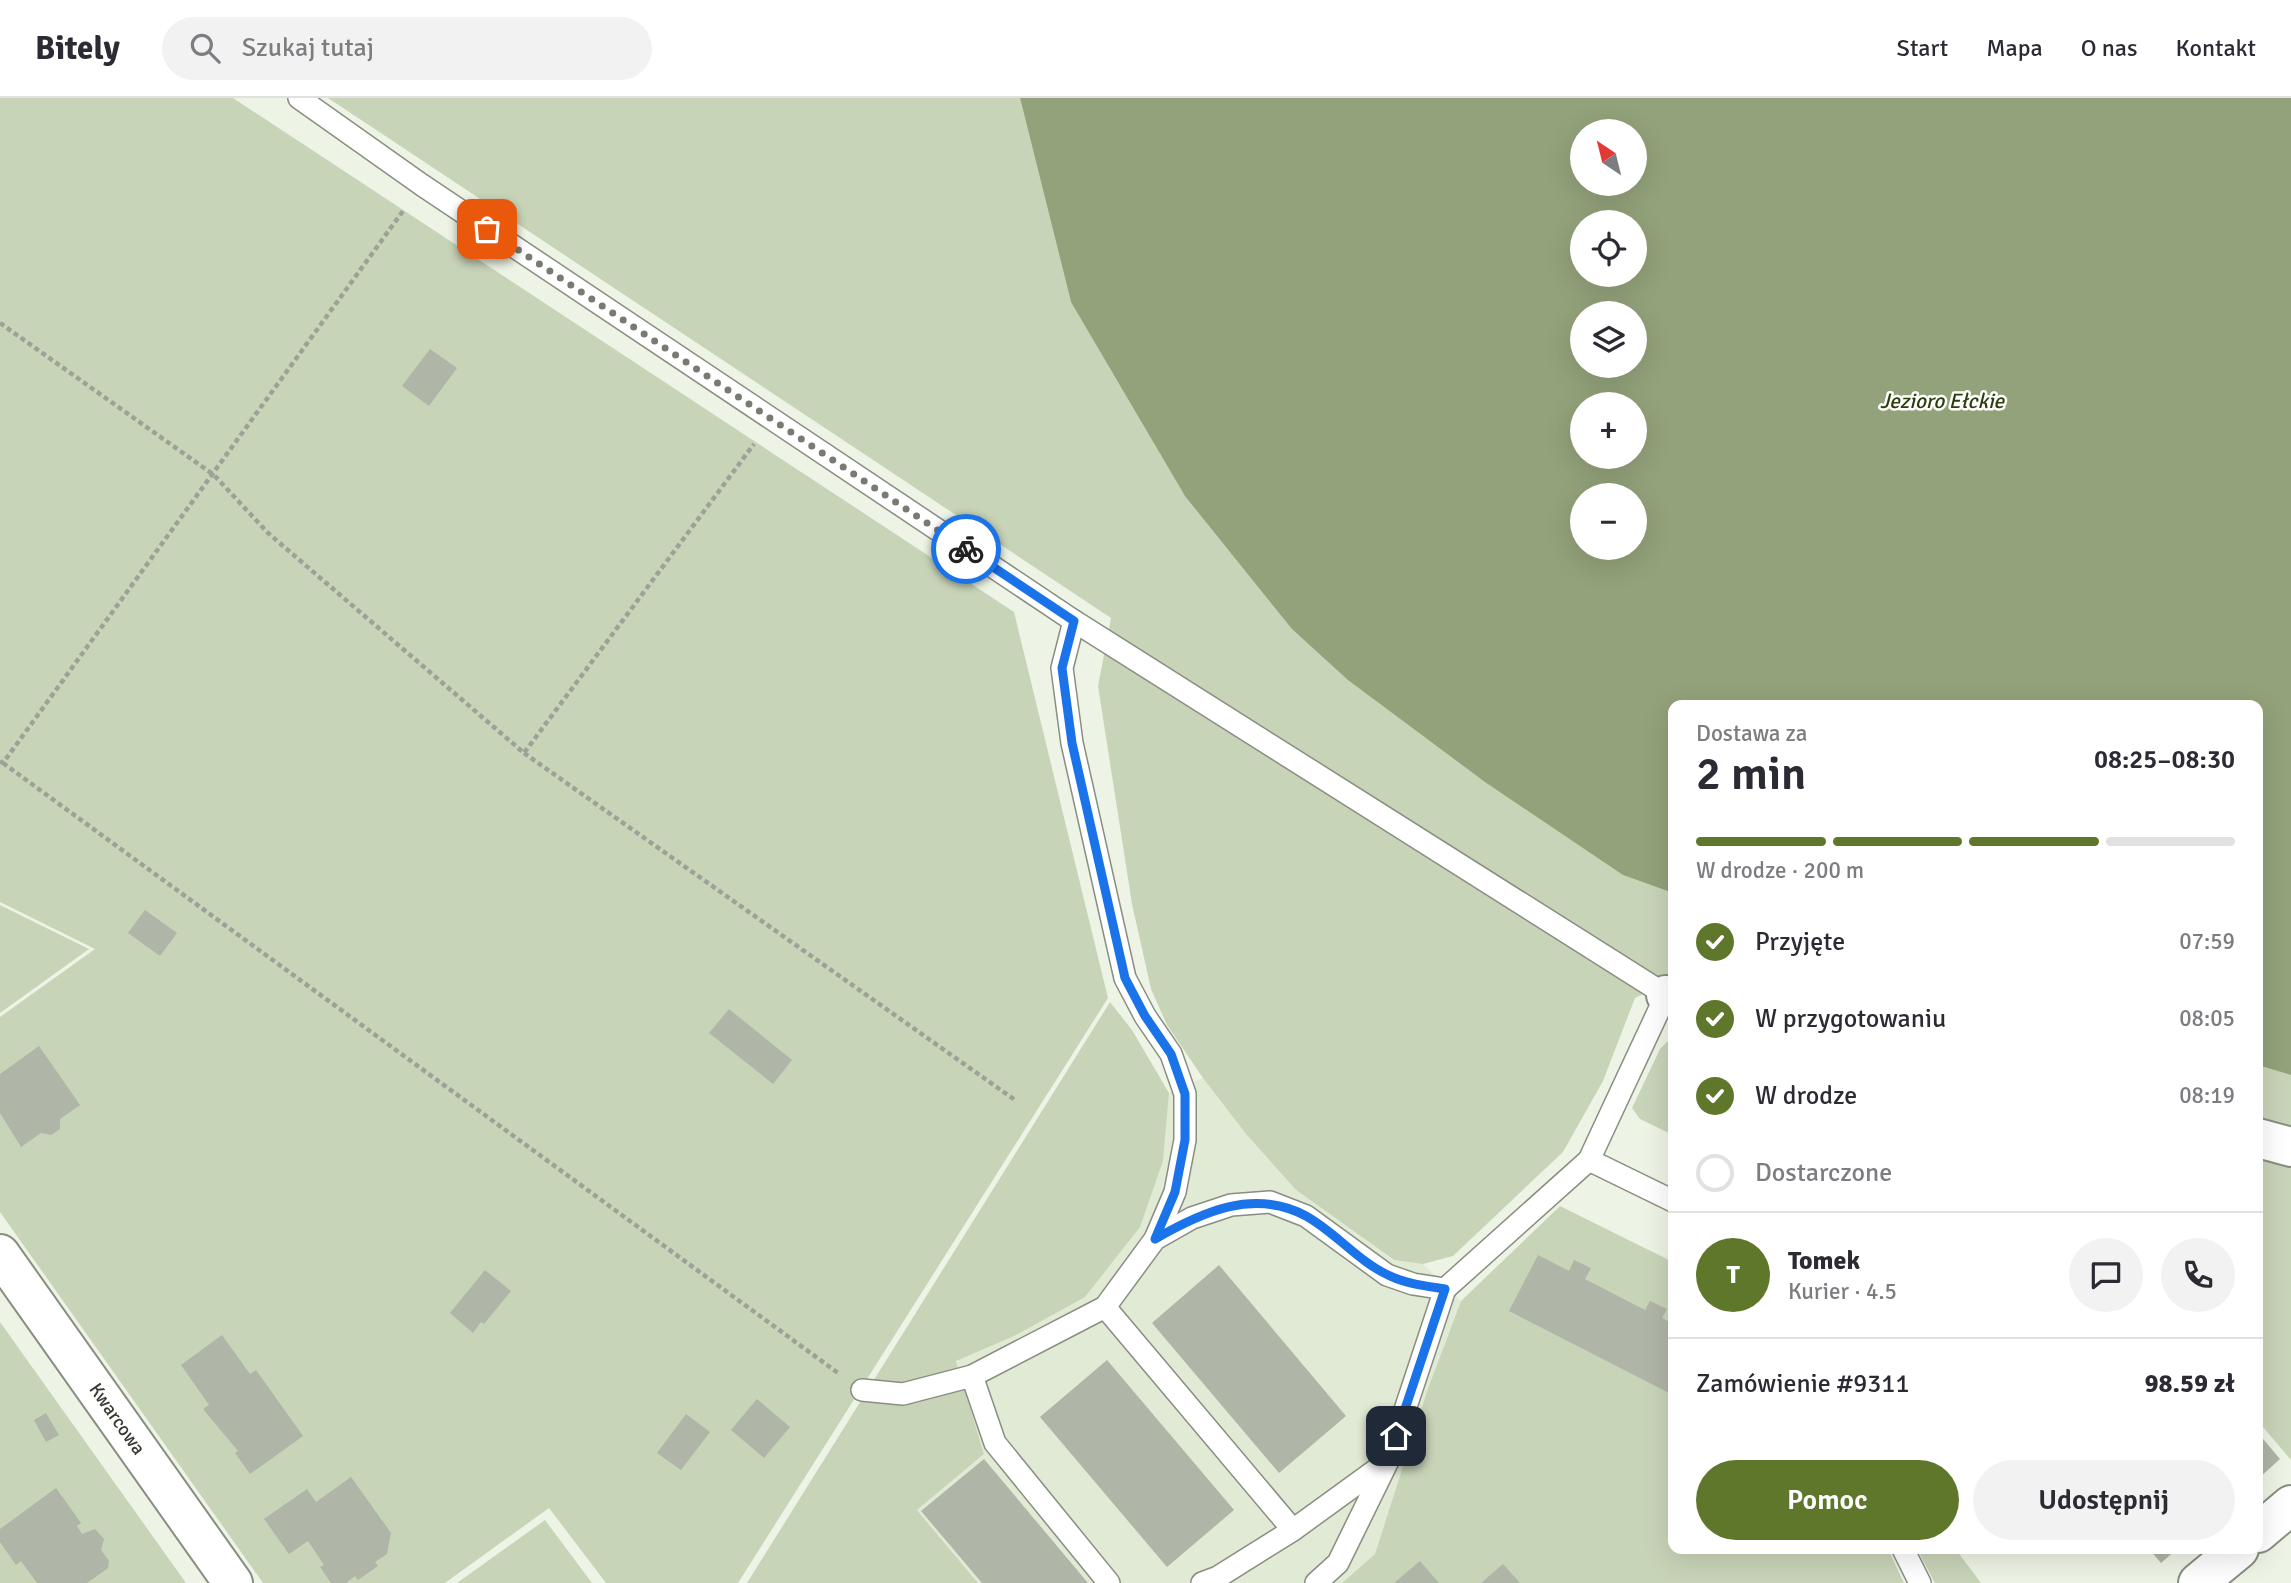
<!DOCTYPE html>
<html lang="pl">
<meta charset="utf-8">
<style>
body{margin:0;font-family:Signika,sans-serif;background:#f2f2f3;color:#2b2b33;height:100vh;display:flex;flex-direction:column;font-size:26px;white-space:nowrap}
*{box-sizing:border-box;margin:0}
p{font-size:23px;color:#7c7c81}
.icon{flex:none;width:38px;height:38px;fill:none;stroke:currentColor;stroke-width:2;stroke-linecap:round;stroke-linejoin:round}
.map{position:relative;flex:1;overflow:hidden}
.sheet{position:absolute;left:1668px;top:602px;width:595px;height:854px;display:flex;flex-direction:column;background:#fff;border-radius:14px;box-shadow:0 7px 28px #0002}
.sheet>*{flex:none}
.needle{width:46px;rotate:325deg}
.buttons{position:absolute;left:1570px;top:21px;display:grid;gap:14px}
.buttons a{display:grid;place-items:center;width:77px;height:77px;border-radius:50%;background:#fff;box-shadow:0 7px 28px #0002;font-size:35px}
.pin{position:absolute;display:grid;place-items:center;width:60px;height:60px;color:#fff;margin:-30px;border-radius:14px;box-shadow:0 4px 10px #0006}
.courier{position:absolute;display:grid;place-items:center;width:70px;height:70px;margin:-35px;border:5px solid #1a73e8;border-radius:50%;background:#fff;color:#222;box-shadow:0 2px 9px #0007}
.head em{font-style:normal;font-weight:600}
.head div{display:flex;flex-direction:column-reverse}
.head{display:flex;align-items:center;justify-content:space-between;height:119px;padding:0 28px}
h1{font-size:46px;font-weight:600;line-height:52px}
.bar{display:grid;grid-template-columns:repeat(4,1fr);gap:10px 7px;align-content:center;height:84px;padding:0 28px}
.bar i{height:9px;border-radius:5px;background:#e1e1e2}
.bar .on{background:#5e772a}
.bar p{grid-column:span 4}
.line{display:flex;align-items:center;gap:18px;padding:0 28px;border-top:2px solid #e1e1e2}
.line div{flex:1}
.round{display:grid;place-items:center;flex:none;width:74px;height:74px;border-radius:37px;background:#f2f2f3}
ol{padding:0 28px;list-style:none}
li{display:flex;align-items:center;gap:21px;height:77px}
li p{margin-inline-start:auto}
li .icon{padding:7px;border-radius:50%;background:#5e772a;color:#fff;stroke-width:4}
li:last-child{color:#7c7c81}
li i{width:38px;height:38px;border:4px solid #e1e1e2;border-radius:50%}
.cta{display:flex;gap:14px;margin-top:auto;padding:14px 28px}
.cta a{flex:1;height:80px;border-radius:42px;background:#5e772a;color:#fff;font-size:28px;font-weight:600;line-height:80px;text-align:center}
.cta a+a{background:#f2f2f3;color:#2b2b33}
header{display:flex;align-items:center;gap:42px;box-sizing:border-box;height:98px;padding:0 35px;background:#fff;border-bottom:2px solid #e1e1e2}
header strong{font-size:33px}
nav{display:flex;gap:38px;margin-inline-start:auto;font-size:24px}
.search{width:490px;height:63px;background:#f2f2f3;display:flex;align-items:center;gap:18px;box-sizing:border-box;padding:0 24px;border-radius:38px;color:#7c7c81;font-size:26px}
.map>svg:first-child{display:block}
.built{fill:#e1ead4}
.green{fill:#c8d4b8}
.water{fill:#92a27a;fill-rule:evenodd}
.building{fill:#afb5a7}
.lines{fill:none;stroke-linecap:round;stroke-linejoin:round}
.service-casing{stroke:#888e80;stroke-width:24}
.minor-casing{stroke:#888e80;stroke-width:42}
.tertiary-casing{stroke:#888e80;stroke-width:42}
.path{stroke:#9da196;stroke-width:4.5;stroke-dasharray:5 3.5;stroke-linecap:butt}
.service{stroke:#fff;stroke-width:21}
.minor{stroke:#fff;stroke-width:38}
.tertiary{stroke:#fff;stroke-width:38}
.done{stroke:#787b72;stroke-width:7;stroke-dasharray:0 12.6}
.route{stroke:#1a73e8;stroke-width:9}
.labels{text-anchor:middle;dominant-baseline:central;stroke-width:5;stroke-linejoin:round;paint-order:stroke}
.street-label{font-size:19px;fill:#383a34;stroke:#fefffc}
.water-label{font-size:21px;font-style:italic;fill:#2d3c0d;stroke:#fefffc}
</style>
<header>
<strong>Bitely</strong>
<div class="search"><svg class="icon" aria-label="search" viewBox="0 0 24 24"><circle cx="10" cy="10" r="6"/><path d="M15 15l6 6"/></svg>Szukaj tutaj</div>
<nav><a>Start</a><a>Mapa</a><a>O nas</a><a>Kontakt</a></nav>
</header>
<div class="map">
<svg width="2291" height="1485" viewBox="0 0 2291 1485">
<rect width="100%" height="100%" fill="#eef4e5"/>
<path class="built" d="M1203,980L1246,1036L1296,1092L1393,1162L1423,1166L1461,1203L1427,1293L1375,1456L1342,1485H978L917,1412L984,1356L956,1262L1163,1063L1169,995Z"/>
<g class="green">
<path d="M0,0H233L1014,514L1108,900L738,1485H606L549,1410L445,1485H263L0,1114V919L95,851L0,804Z"/>
<path d="M328,0H1020L1071,204L1623,777L1673,795V881L1635,900L1603,983L1563,1054L1453,1158L1423,1166L1394,1162L1296,1092L1246,1036L1203,980L1167,927L1151,891L1132,806L1098,588L1111,520Z"/>
<path d="M0,807L89,851L0,915Z"/>
<path d="M1110,904L1132,932L1169,995L1163,1063L1140,1129L1085,1199L1014,1238L956,1263L984,1356L917,1412L978,1485H747Z"/>
<path d="M2258,907L2291,917V1028L2258,1019Z"/>
<path d="M1673,938V1037L1640,1021L1632,1010L1660,951Z"/>
<path d="M2258,1056L2291,1067V1362L2258,1323Z"/>
<path d="M1560,1108L1673,1164V1451H1888L1904,1485H1342L1375,1456L1427,1293L1461,1203Z"/>
<path d="M0,1224L186,1485H0Z"/>
<path d="M545,1422L592,1485H457Z"/>
<path d="M1917,1451H1959L1957,1453L1981,1485H1935Z"/>
</g>
<path class="water" d="M1020,0H2291V977L2258,967V607H1673V795L1623,777L1485,684L1348,582L1292,531L1185,398L1071,204ZM1582,33H1634V86H1582ZM1582,124H1634V177H1582ZM1582,215H1634V268H1582ZM1582,306H1634V359H1582ZM1582,397H1634V450H1582Z"/>
<g class="building">
<path d="M430,251L457,270L429,308L402,288Z"/>
<path d="M145,812L177,835L160,858L128,835Z"/>
<path d="M729,911L792,962L773,986L709,935Z"/>
<path d="M39,948L80,1007L60,1021V1031L51,1037L41,1035L21,1049L0,1015V976Z"/>
<path d="M1538,1157L1569,1173L1574,1162L1591,1170L1585,1181L1645,1212L1650,1203L1667,1211L1662,1220L1673,1226V1297L1509,1213Z"/>
<path d="M1219,1167L1346,1318L1279,1375L1152,1225Z"/>
<path d="M485,1172L511,1193L484,1226L481,1224L473,1235L450,1215Z"/>
<path d="M222,1237L250,1276L256,1272L303,1338L250,1376L235,1355L238,1353L203,1311L209,1307L181,1267Z"/>
<path d="M1107,1262L1234,1412L1167,1469L1040,1319Z"/>
<path d="M757,1301L790,1329L764,1360L731,1332Z"/>
<path d="M46,1315L59,1337L46,1344L34,1322Z"/>
<path d="M686,1316L710,1334L681,1372L657,1355Z"/>
<path d="M2258,1335L2280,1361L2258,1381Z"/>
<path d="M984,1361L1088,1485H982L921,1413Z"/>
<path d="M351,1379L391,1435L387,1456L375,1464L378,1468L358,1482L355,1478L346,1485H331L320,1469L324,1467L308,1443L289,1456L264,1421L307,1391L316,1404Z"/>
<path d="M56,1390L81,1425L77,1428L82,1436L95,1431L104,1441L101,1452L109,1463L108,1470L87,1485H37L21,1463L16,1467L0,1444V1431Z"/>
<path d="M2149,1451H2177L2161,1465Z"/>
<path d="M1420,1463L1439,1485H1394Z"/>
<path d="M1503,1466L1520,1485H1481Z"/>
</g>
<g class="lines">
<g class="service-casing">
<g id="service">
<path d="M299,0L422,87L1074,523L1666,897L1589,1062L1673,1103"/>
<path d="M1074,523L1062,570L1072,645L1125,880L1145,918L1171,956L1185,996V1042L1175,1094L1155,1141"/>
<path d="M1105,1209L1293,1432"/>
<path d="M972,1278L995,1345L1109,1485"/>
<path d="M862,1292L903,1296L972,1278L1105,1209L1155,1141L1192,1120L1231,1107L1270,1104L1306,1118L1387,1177L1413,1186L1445,1191L1589,1062"/>
<path d="M1903,1451L1920,1485"/>
<path d="M1202,1485L1218,1479L1293,1432L1384,1366"/>
<path d="M1316,1485L1338,1465L1388,1363L1445,1191"/>
</g>
</g>
<g class="minor-casing">
<g id="minor">
<path d="M1666,897L1673,899"/>
<path d="M2258,1040L2291,1049"/>
<path d="M0,1156L233,1485"/>
</g>
</g>
<g class="tertiary-casing">
<g id="tertiary">
<path d="M2258,1435L2291,1407"/>
<path d="M2198,1485L2239,1451"/>
</g>
</g>
<g class="path">
<path d="M0,225L214,377L268,435L524,655L754,346"/>
<path d="M524,655L1015,1002"/>
<path d="M0,663L3,665L403,113"/>
<path d="M3,665L838,1275"/>
</g>
<use href="#service" class="service"/>
<use href="#minor" class="minor"/>
<use href="#tertiary" class="tertiary"/>
</g>
<g class="lines">
<path class="done" d="M487,131L966,451"/>
<path class="route" d="M966,451L1074,523L1062,570L1072,645L1125,880L1145,918L1171,956L1185,996V1042L1175,1094L1155,1141C1202,1114 1254,1090 1306,1118C1335,1134 1358,1163 1388,1177C1406,1186 1426,1188 1445,1191L1396,1338"/>
</g>
<g class="labels">
<g class="street-label">
<text transform="translate(117 1321) rotate(55)">Kwarcowa</text>
</g>
<g class="water-label">
<text x="1942" y="303">Jezioro Ełckie</text>
</g>
</g>
</svg>
<div class="buttons">
<a><svg class="needle" viewBox="-14 -14 28 28"><path d="M0-13l5 13h-10z" fill="#e53935"/><path d="M0 13l5-13h-10z" fill="#7c7c81"/></svg></a>
<a><svg class="icon" aria-label="locate" viewBox="0 0 24 24"><circle cx="12" cy="12" r="6"/><path d="M12 2v4M12 18v4M2 12h4M18 12h4"/></svg></a>
<a><svg class="icon" aria-label="layers" viewBox="0 0 24 24"><path d="M12 4l9 5-9 5-9-5zM3 14l9 5 9-5"/></svg></a>
<a>+</a>
<a>−</a>
</div>
<div class="pin" style="left:487px;top:131px;background:#ea580c"><svg class="icon" aria-label="bag" viewBox="0 0 24 24"><path d="M5 8h14l-1 12H6zM9 8a3 3 0 0 1 6 0"/></svg></div>
<div class="pin" style="left:1396px;top:1338px;background:#1f2937"><svg class="icon" aria-label="home" viewBox="0 0 24 24"><path d="M3 11l9-7 9 7M6 9v11h12V9"/></svg></div>
<div class="courier" style="left:966px;top:451px"><svg class="icon" aria-label="bike" viewBox="0 0 24 24"><circle cx="6" cy="16" r="4"/><circle cx="18" cy="16" r="4"/><path d="M6 16l4-8h5l3 8M10 8l3 8H6M13 5h3"/></svg></div>
<section class="sheet">
<div class="head"><div><h1>2 min</h1><p>Dostawa za</p></div><em>08:25–08:30</em></div>
<div class="bar"><i class="on"></i><i class="on"></i><i class="on"></i><i></i><p>W drodze · 200 m</p></div>
<ol>
<li><svg class="icon" aria-label="check" viewBox="0 0 24 24"><path d="M5 12l5 5 9-10"/></svg>Przyjęte<p>07:59</p></li>
<li><svg class="icon" aria-label="check" viewBox="0 0 24 24"><path d="M5 12l5 5 9-10"/></svg>W przygotowaniu<p>08:05</p></li>
<li><svg class="icon" aria-label="check" viewBox="0 0 24 24"><path d="M5 12l5 5 9-10"/></svg>W drodze<p>08:19</p></li>
<li><i></i>Dostarczone</li>
</ol>
<div class="line" style="height:126px"><b class="round" style="background:#5e772a;color:#fff">T</b><div><b>Tomek</b><p>Kurier · 4.5</p></div><a class="round"><svg class="icon" aria-label="chat" viewBox="0 0 24 24"><path d="M4 5h16v11H9l-5 4z"/></svg></a><a class="round"><svg class="icon" aria-label="phone" viewBox="0 0 24 24"><path d="M5 4h4l2 5-3 2q2 4 5 5l2-3 5 2v4C11 20 4 13 5 4z"/></svg></a></div>
<div class="line" style="height:91px"><div>Zamówienie #9311</div><b>98.59 zł</b></div>
<div class="cta"><a>Pomoc</a><a>Udostępnij</a></div>
</section>
</div>
